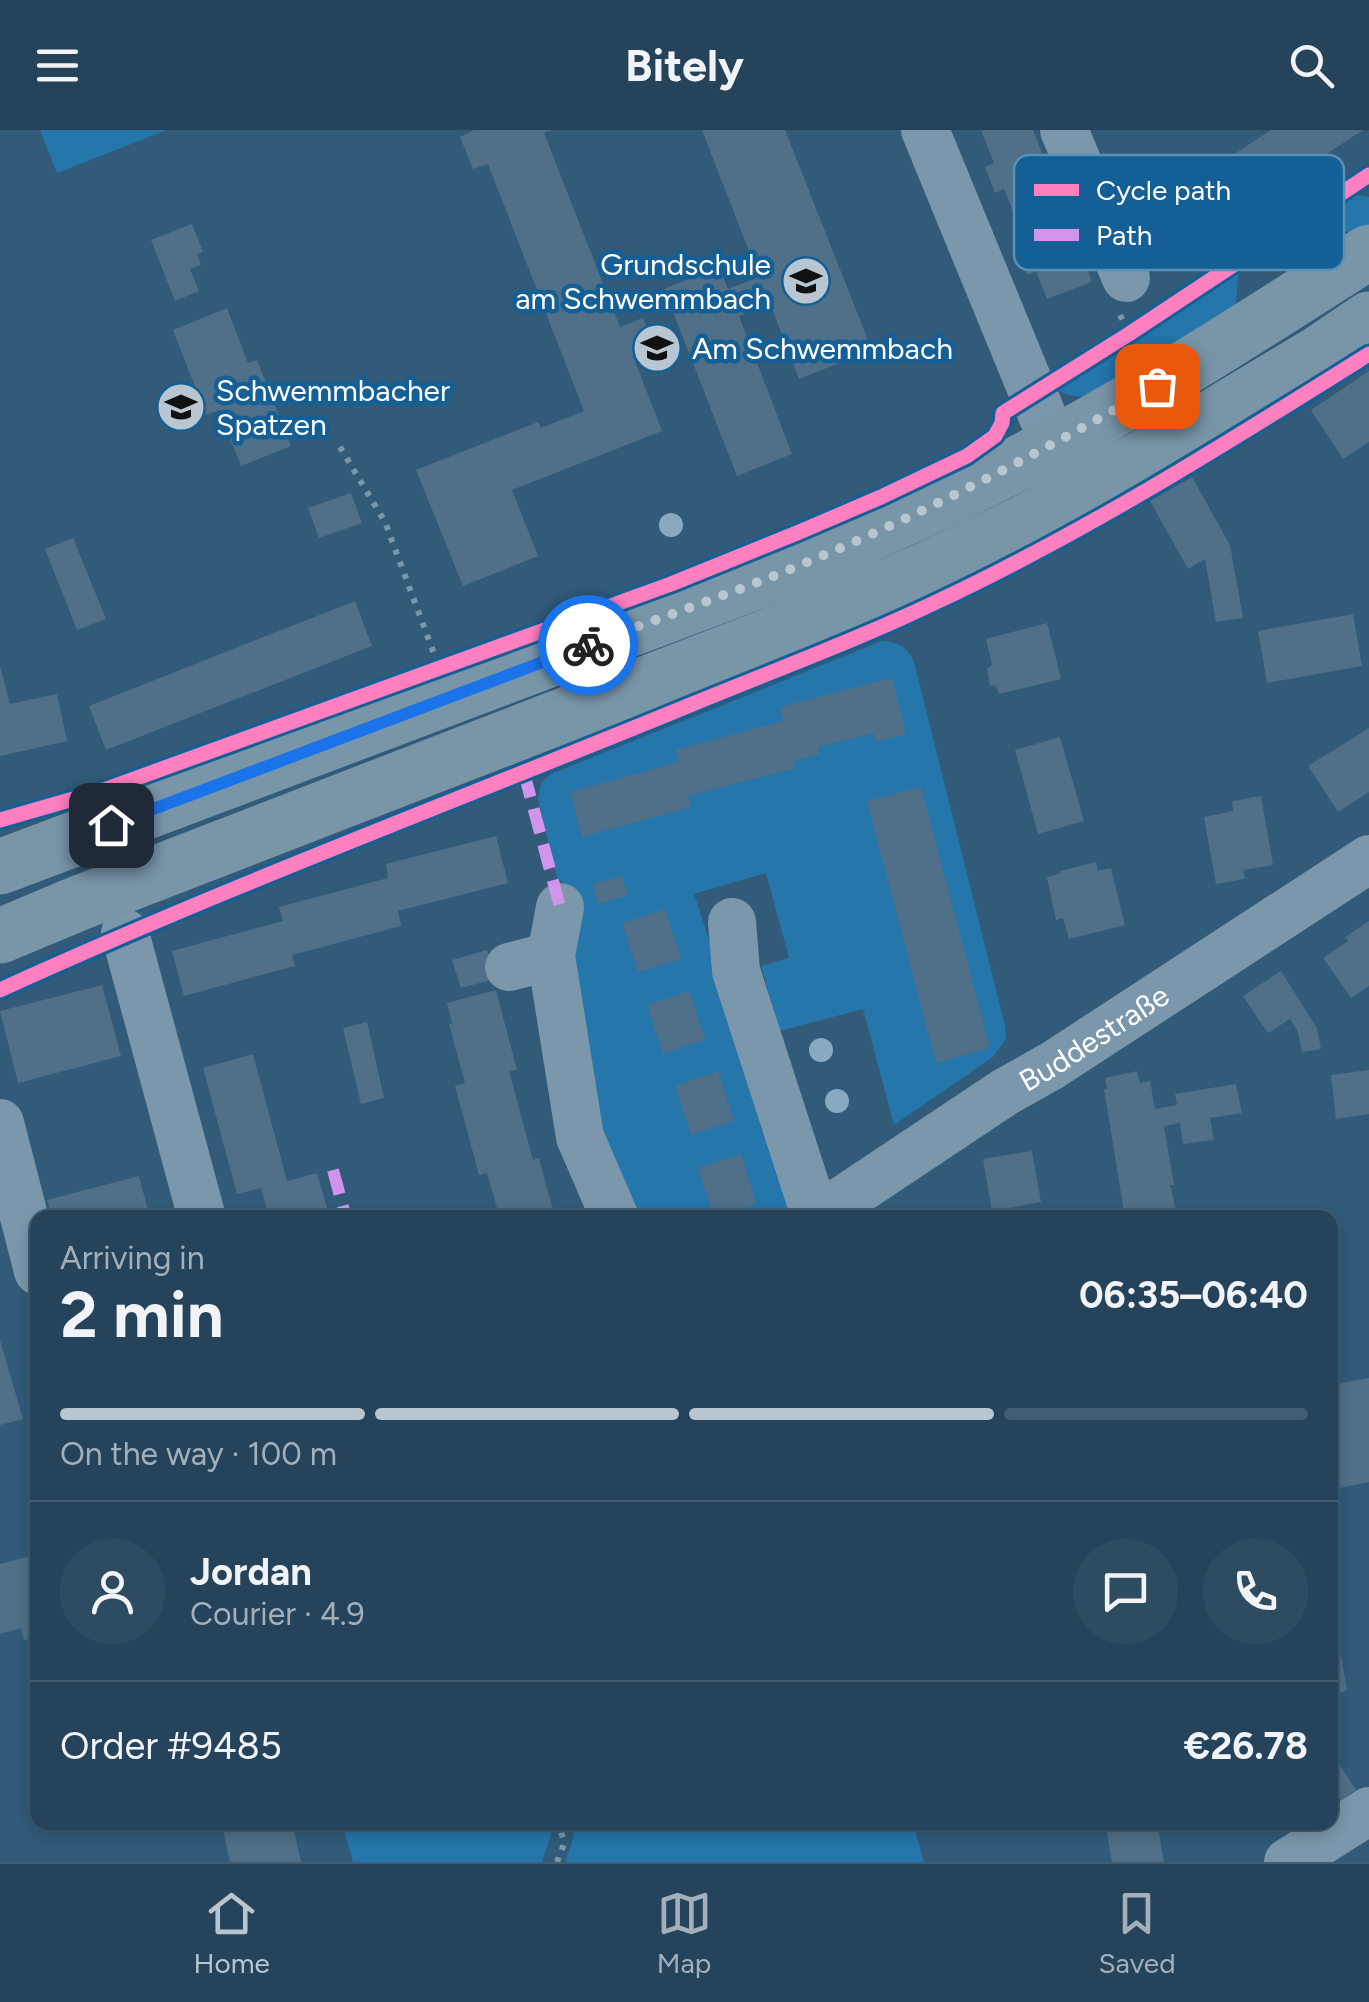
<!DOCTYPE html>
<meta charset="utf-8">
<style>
body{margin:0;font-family:Figtree,sans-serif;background:#2d4b61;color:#f1f3f6;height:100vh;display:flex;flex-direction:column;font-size:38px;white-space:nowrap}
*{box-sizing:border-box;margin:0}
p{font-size:32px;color:#a3b0bb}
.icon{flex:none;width:55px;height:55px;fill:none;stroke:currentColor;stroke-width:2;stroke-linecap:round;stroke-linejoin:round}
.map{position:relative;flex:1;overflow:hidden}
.panel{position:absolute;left:30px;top:1080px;width:1308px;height:620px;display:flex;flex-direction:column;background:#25445b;border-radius:20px;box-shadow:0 5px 15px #0003,0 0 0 2px #425c71}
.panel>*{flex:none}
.pin{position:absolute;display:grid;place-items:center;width:85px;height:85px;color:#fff;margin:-42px;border-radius:20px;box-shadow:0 5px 15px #0006}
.courier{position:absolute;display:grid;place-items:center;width:100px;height:100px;margin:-50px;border:8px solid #1a73e8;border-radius:50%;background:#fff;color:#222;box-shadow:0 2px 12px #0007}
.head em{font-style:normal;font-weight:700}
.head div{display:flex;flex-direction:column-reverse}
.head{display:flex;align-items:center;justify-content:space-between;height:170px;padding:0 30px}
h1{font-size:65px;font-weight:700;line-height:75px}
.bar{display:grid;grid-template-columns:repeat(4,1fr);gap:15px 10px;align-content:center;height:120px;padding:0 30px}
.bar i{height:12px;border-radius:8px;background:#425c71}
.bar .selected{background:#b7c6d0}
.bar p{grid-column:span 4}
.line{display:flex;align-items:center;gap:25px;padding:0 30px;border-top:2px solid #425c71}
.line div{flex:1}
.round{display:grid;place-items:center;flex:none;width:105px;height:105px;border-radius:52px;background:#2d4b61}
header{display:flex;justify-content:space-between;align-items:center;height:130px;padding:0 30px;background:#25445b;font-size:45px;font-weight:700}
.dock{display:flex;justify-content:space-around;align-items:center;height:140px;border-top:2px solid #425c71;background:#25445b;font-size:28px;color:#a3b0bb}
.dock a{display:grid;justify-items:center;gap:5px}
.dock .selected{color:#b7c6d0}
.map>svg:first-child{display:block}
.green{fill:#2576ab}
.building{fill:#4f7088}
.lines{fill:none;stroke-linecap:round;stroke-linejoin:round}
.path{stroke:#7b97ab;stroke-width:6;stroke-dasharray:5 8;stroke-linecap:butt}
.minor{stroke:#7b97ab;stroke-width:48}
.major{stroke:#7996a9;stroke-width:55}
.quiet{stroke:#d193ec;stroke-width:12;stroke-dasharray:25 12;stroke-linecap:butt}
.cycleway-casing{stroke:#146096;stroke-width:21}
.cycleway{stroke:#ff80c0;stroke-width:15}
.tree{fill:#87aac2}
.done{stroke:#b7c6d0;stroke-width:10;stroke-dasharray:0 18}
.route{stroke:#1a73e8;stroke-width:12}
.labels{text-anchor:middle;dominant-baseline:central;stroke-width:9;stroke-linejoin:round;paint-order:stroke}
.poi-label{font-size:30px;fill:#fff;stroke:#146096;text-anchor:start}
.street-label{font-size:30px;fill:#fff;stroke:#146096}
.key{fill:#146096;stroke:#5a90b6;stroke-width:2.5}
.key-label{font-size:28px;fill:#fff}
</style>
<header><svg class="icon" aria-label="menu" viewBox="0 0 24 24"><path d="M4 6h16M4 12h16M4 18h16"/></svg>Bitely<svg class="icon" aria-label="search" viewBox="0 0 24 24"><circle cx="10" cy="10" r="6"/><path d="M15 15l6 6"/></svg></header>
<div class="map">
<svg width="1369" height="1732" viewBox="0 0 1369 1732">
<rect width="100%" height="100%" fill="#315b79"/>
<g class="green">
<path d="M40,0H167L57,43Z"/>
<path d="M1349,64L1369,67V95L1355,104L1344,101V96L1321,91L1320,97L1305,94Z"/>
<path d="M1239,137L1235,183L1096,266C1081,267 1069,268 1057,259Z"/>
<path d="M882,511C899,511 910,519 915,535L1005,895L1006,909L993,927L894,995L863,879L780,901L761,836L789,828L766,743L694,764L796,1071L772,1087H631L591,991L565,813L570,758L557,748L538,669L541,653L551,644Z"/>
<path d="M342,1693H548L551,1705L542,1732H353Z"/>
<path d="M570,1693H913L924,1732H565L574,1706Z"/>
</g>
<g class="building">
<path d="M474,0H552L544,3L620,197L643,188L654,218L633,226L662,301L512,360L538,426L463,456L416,340L538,292L541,298L584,281L488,34L473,39L460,7Z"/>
<path d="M702,0H785L872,220L799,249L770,174L739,186L792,324L737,346L664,159L719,137L728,159L759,147Z"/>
<path d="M981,0H1033L1092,152L1047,169L1036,141L1027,145L1016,118L1026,114L1004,59L995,63L985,37L994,33Z"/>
<path d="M1271,0H1363L1155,137L1127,95Z"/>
<path d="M192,94L203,122L197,124L201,135L190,139L199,161L175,171L151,110Z"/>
<path d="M227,178L248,233L257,230L291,316L241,336L219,280L206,285L173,200Z"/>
<path d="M1369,241V312L1343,329L1311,280Z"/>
<path d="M1192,347L1230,415L1243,488L1216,492L1205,429L1188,439L1150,371Z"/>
<path d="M351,363L362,393L319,408L308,378Z"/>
<path d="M73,408L106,489L77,500L45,419Z"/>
<path d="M355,471L372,516L106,620L89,576Z"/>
<path d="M1353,484L1362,536L1267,553L1258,501Z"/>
<path d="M1047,493L1061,549L999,564L996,556L990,555L987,539L992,535L986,509Z"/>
<path d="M0,536L10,574L57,564L67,611L0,626Z"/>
<path d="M892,548L906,604L876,612L874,603L818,617L820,624L794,631L795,638L688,666L691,677L582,707L570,662L679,632L675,620L783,591L780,577Z"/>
<path d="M1369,598V662L1338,682L1308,636Z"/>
<path d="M1060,607L1084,691L1038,704L1015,620Z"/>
<path d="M921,657L990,918L936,933L867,671Z"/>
<path d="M1261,666L1273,735L1243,740L1245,749L1216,754L1204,687L1233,681L1232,671Z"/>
<path d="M496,706L508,753L398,781L401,796L292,825L295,836L184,866L172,821L283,791L279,777L388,748L386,734Z"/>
<path d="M1096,732L1098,741L1111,738L1125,795L1069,809L1063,788L1056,790L1047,747L1061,743L1060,741Z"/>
<path d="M622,746L628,766L598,774L593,754Z"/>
<path d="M665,779L681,829L638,842L622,793Z"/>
<path d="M1369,791V856L1351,868L1323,828L1348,811L1345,807Z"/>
<path d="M487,820L495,849L461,858L452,830Z"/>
<path d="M1281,841L1317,898L1321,919L1302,922L1298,902L1290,889L1268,903L1243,866Z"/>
<path d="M102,855L121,926L18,953L0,881Z"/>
<path d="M496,860L517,940L509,941L511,948L533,1030L539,1028L555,1088H500L487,1043L479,1045L455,956L465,953L449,894L452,893L447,873Z"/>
<path d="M689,861L705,910L663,924L647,875Z"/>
<path d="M367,892L384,968L361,974L343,898Z"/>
<path d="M253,924L287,1051L317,1043L330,1088H269L261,1058L237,1064L203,938Z"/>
<path d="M1369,940V984L1336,989L1331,945Z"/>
<path d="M718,941L734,991L691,1005L675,956Z"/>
<path d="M1137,941L1140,953L1150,951L1155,979L1177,975L1175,964L1236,954L1242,983L1210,988L1214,1010L1183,1014L1180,993L1164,996L1174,1055H1170L1178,1088H1125L1104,959H1107L1105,948Z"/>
<path d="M1032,1021L1041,1072L992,1081L983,1029Z"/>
<path d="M741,1024L756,1073L714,1087L698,1038Z"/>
<path d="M139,1046L150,1088H52L47,1070Z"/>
<path d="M0,1210L23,1289L0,1295Z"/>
<path d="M1369,1248V1352L1335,1359L1337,1374L1330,1375V1255Z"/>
<path d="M38,1424V1495H36L38,1507L24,1510L21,1498L0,1504V1434Z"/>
<path d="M1330,1477H1332L1347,1560L1330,1568Z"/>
<path d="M1330,1620L1356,1660L1330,1677Z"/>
<path d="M221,1692H292L301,1732H230Z"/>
<path d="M1105,1692H1157L1164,1732H1112Z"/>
</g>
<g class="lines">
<g class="path">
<path d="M1120,185L1129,204"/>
<path d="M340,317L385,392L436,529"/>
<path d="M557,1732L564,1714L559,1692"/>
</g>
<g class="minor">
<path d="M925,0L1054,314"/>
<path d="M1064,0L1126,148"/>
<path id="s1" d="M732,792L736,841L816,1088L1005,962L1053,935L1369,729"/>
<path d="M125,803L202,1088"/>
<path d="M551,826L560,777"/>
<path d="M509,837L551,826L580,1007L615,1088"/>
<path d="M0,993L38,1141"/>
<path d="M1288,1732L1369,1681"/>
</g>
<g class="major">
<path d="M0,737L809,432C892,394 976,357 1056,313C1164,254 1266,187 1369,122"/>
<path d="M0,806L79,773L828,483L918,443L1025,392L1164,316L1322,221L1369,189"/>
</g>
<g class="quiet">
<path d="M524,643L560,777"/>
<path d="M333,1040L346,1088"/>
</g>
<g class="cycleway-casing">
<g id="cycleway">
<path d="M0,690L101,661L671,454L797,403L881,367L967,326L995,306L1002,293L1003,283L1129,204L1369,45"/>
<path d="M0,860C228,756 464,668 695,573C775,540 857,510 934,473C1086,402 1227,313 1369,224"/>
</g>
</g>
<use href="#cycleway" class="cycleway"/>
</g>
<g class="tree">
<circle cx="671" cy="395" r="12"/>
<circle cx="821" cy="920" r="12"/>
<circle cx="837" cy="971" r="12"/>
</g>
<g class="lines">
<path class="done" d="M588,515C662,487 737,462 810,431C930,381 1044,320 1157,256"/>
<path class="route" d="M111,695L588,515"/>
</g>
<defs>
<g id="school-disc" transform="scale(2.5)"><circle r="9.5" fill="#b7c6d0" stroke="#146096"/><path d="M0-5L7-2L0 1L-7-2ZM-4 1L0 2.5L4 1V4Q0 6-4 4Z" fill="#111"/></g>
</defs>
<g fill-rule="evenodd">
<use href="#school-disc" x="806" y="151"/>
<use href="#school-disc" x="657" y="218"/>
<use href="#school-disc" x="181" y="277"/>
</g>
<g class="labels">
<g class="poi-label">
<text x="771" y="134" text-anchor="end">Grundschule<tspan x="771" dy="34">am Schwemmbach</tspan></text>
<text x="692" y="218">Am Schwemmbach</text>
<text x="216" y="260">Schwemmbacher<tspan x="216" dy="34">Spatzen</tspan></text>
</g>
<g class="street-label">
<text stroke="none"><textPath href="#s1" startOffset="640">Buddestraße</textPath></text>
</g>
</g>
<rect x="1014" y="25" width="330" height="115" rx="15" class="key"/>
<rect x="1034" y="54" width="45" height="12" fill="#ff80c0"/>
<rect x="1034" y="99" width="45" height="12" fill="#d193ec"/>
<g class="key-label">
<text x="1096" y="70">Cycle path</text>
<text x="1096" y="115">Path</text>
</g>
</svg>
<div class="pin" style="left:1157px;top:256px;background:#ea580c"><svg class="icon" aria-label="bag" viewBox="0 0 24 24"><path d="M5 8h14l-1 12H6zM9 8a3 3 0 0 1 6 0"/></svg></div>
<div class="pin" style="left:111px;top:695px;background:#1f2937"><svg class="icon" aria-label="home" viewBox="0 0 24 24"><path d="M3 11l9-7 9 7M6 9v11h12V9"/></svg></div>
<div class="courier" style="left:588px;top:515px"><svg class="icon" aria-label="bike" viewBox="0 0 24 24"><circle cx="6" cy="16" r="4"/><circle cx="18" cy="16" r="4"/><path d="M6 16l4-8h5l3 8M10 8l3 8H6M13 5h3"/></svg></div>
<section class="panel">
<div class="head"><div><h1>2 min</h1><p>Arriving in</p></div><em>06:35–06:40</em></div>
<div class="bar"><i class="selected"></i><i class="selected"></i><i class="selected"></i><i></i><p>On the way · 100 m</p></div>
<div class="line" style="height:180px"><a class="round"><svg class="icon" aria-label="person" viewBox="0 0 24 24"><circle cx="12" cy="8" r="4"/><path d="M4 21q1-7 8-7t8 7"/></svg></a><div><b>Jordan</b><p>Courier · 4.9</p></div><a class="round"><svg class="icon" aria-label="chat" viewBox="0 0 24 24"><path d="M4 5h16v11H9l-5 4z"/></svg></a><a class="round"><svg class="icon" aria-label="phone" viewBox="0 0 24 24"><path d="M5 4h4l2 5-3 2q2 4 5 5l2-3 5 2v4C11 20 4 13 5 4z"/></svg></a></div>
<div class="line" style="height:130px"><div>Order #9485</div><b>€26.78</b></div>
</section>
</div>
<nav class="dock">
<a class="selected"><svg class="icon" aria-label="home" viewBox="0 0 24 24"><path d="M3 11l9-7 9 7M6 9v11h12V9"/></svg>Home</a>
<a><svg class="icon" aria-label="map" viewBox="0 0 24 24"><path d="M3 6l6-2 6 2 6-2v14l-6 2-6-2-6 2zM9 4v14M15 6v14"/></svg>Map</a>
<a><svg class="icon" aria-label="saved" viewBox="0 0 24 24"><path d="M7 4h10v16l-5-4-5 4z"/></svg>Saved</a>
</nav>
